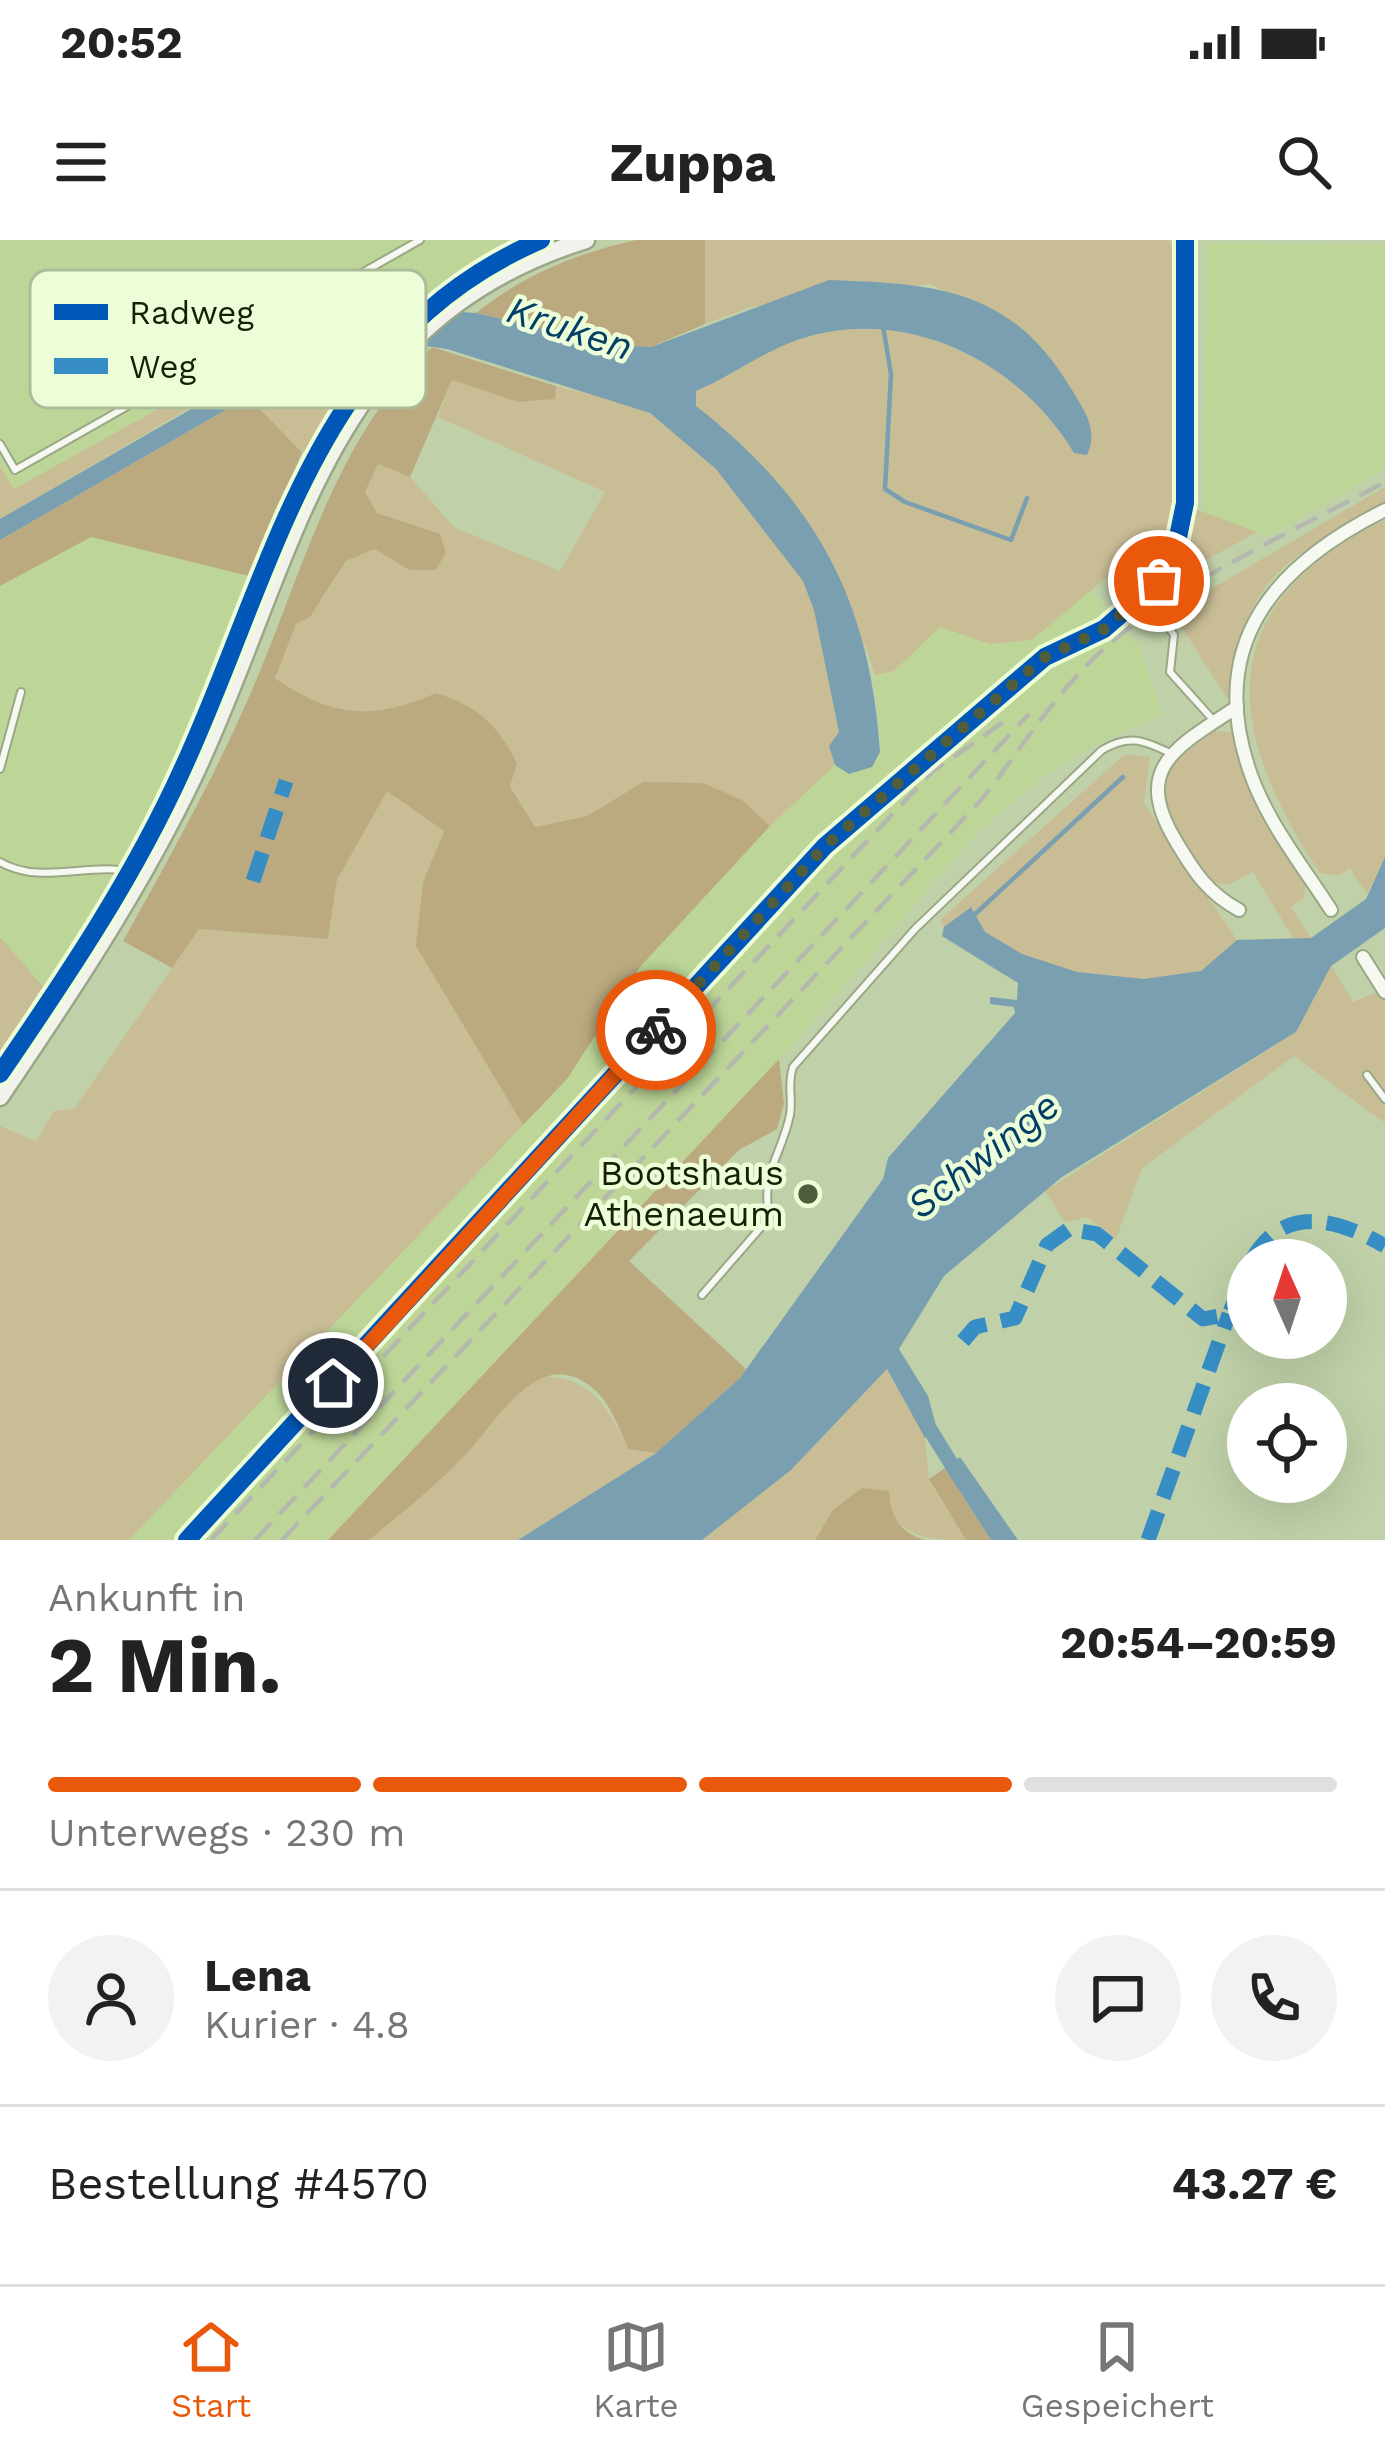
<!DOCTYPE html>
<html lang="de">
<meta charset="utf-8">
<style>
body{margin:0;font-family:"Work Sans",sans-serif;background:#f2f2f2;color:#222;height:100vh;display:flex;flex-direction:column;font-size:45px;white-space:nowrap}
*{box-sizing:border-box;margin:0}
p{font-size:39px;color:#767676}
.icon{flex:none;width:66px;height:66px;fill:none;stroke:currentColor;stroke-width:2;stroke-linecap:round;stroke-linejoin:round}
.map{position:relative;height:1300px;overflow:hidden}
.panel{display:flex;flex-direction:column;background:#fff;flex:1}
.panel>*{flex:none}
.needle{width:78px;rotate:357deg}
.buttons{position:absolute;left:1227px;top:999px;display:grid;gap:24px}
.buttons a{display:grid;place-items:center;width:120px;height:120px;border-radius:50%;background:#fff;box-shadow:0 12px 48px #0002;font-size:60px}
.pin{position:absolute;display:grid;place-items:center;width:102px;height:102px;color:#fff;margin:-51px;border:6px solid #fff;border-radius:50%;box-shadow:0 3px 12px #0007}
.courier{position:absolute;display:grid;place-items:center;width:120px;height:120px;margin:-60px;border:9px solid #ea580c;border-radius:50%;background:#fff;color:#222;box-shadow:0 3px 15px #0007}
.headline em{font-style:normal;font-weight:700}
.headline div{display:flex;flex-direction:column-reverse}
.headline{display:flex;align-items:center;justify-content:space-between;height:204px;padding:0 48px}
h1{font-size:78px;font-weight:700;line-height:90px}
.bar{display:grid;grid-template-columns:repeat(4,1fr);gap:18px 12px;align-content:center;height:144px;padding:0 48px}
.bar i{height:15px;border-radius:9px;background:#e0e0e0}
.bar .current{background:#ea580c}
.bar p{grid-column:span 4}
.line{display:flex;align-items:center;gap:30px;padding:0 48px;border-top:3px solid #e0e0e0}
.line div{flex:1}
.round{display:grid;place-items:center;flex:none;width:126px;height:126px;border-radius:63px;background:#f2f2f2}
.status{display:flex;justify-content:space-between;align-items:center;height:84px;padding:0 60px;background:#fff;direction:ltr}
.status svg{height:33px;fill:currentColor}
header{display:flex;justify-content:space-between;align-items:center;height:156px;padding:0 48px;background:#fff;font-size:54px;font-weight:700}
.tabs{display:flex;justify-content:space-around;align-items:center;height:168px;border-top:3px solid #e0e0e0;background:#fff;font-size:33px;color:#767676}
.tabs a{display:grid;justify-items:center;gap:6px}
.tabs .current{color:#ea580c}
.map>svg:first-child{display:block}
.built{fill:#bdd698}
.green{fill:#c9bd96}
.forest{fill:#bbaa80}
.water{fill:#799fb0}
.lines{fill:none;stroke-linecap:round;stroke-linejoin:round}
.stream{stroke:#799fb0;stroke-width:4.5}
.canal{stroke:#799fb0;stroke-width:15}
.lane-casing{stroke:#9aa787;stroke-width:10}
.street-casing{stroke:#9aa787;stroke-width:16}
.secondary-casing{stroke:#9aa787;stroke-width:21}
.lane{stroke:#f6f8f2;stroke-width:6}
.street{stroke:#f6f8f2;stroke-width:12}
.secondary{stroke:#f2f2ed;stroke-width:16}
.rail{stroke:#b4b8ae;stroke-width:4.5;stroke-dasharray:24 12;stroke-linecap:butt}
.quiet{stroke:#378ec5;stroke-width:15;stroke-dasharray:30 15;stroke-linecap:butt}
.cycleway-casing{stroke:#edfdd8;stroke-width:26}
.cycleway{stroke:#0057b8;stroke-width:18}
.done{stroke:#515e3e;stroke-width:12;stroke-dasharray:0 21.6}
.route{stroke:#ea580c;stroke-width:15}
.poi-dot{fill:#515e3e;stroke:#edfdd8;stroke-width:4.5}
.labels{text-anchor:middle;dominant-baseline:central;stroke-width:9;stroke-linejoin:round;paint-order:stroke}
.poi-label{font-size:36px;fill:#152004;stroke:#edfdd8;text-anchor:end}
.water-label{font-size:39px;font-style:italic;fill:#033e67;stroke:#edfdd8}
.key{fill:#edfdd8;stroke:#acbb98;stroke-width:3}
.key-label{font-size:33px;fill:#152004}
</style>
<div class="status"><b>20:52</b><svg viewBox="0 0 49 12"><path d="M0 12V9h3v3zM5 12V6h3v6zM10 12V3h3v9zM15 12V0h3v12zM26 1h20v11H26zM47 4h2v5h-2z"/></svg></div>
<header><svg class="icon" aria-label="menu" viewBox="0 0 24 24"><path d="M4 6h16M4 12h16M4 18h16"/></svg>Zuppa<svg class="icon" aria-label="search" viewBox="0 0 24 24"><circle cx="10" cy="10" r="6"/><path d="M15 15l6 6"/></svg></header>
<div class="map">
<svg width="1385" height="1300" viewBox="0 0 1385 1300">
<rect width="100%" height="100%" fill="#c0d1a9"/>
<g class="built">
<path d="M0,0H506L425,55L369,53L13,249L0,227Z"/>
<path d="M1207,3L1385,5V229L1269,296L1204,273Z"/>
<path d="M91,297L253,337L182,521L136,613L51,756L0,697V346Z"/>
<path d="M1090,349L1140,407L1162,475L1091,507L1040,539L981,589L795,802L328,1300H129L567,839L640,727L731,624L835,525L849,534L880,512L875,435L894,431L940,387L990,404L1032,400Z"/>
</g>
<g class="green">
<path d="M705,0H1168L1179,13L1178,270L1171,305L1158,328L1139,310L1032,400L990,404L940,387L894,431L875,435L866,407L696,166V151C727,138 755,117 787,104C894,60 1016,116 1074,213L1015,83L930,44L751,67L705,84Z"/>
<path d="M369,52L425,55L411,68C399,67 384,64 372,66C350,69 282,123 246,135L0,279V227L14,249Z"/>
<path d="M343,94L388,101L370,115L307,216L248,157Z"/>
<path d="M452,140L519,162L554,159L556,146C585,154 629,159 653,176C712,216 767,278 802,339C826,382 833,443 839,492L829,506L835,525L770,586L742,560L643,542L587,576L535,587L510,545L436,453C373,481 331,477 274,437L296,384L322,360L346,321L375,309L409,330L439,294L377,273L365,252L378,224L410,237L454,287L560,331L605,252L438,177Z"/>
<path d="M1385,247V266C1275,324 1250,333 1228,460L1172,372Z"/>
<path d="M1193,268L1257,292L1172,339Z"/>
<path d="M1385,280V617L1367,654L1350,629L1337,636L1320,633C1224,488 1209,367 1385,280Z"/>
<path d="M1215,491L1231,492L1264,578L1306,641L1304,658L1291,667L1311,698H1293L1253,632L1230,644L1214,643C1196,615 1143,560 1171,527C1183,513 1201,502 1215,491Z"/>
<path d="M1125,514L1150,517L1144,563L1237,700C1226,709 1213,725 1201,731C1151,753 1023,730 985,692C978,686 975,675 971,667L944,687L940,680Z"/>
<path d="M387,550L444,591L423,642L417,706L523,885L129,1300H0V886L36,901L54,871L74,869L199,689L328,699L337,640Z"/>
<path d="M0,697L51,756L0,827Z"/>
<path d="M1331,725L1353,762L1385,748V883L1294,816L1142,928L1116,999L1087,977L1065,982L1045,951L1296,792Z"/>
<path d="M887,1129L925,1198L929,1240L966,1300C931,1300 914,1300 890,1275L833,1270L815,1300H702L791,1230Z"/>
<path d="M541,1136C593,1137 606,1167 629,1208L656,1213L518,1300H369L468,1212L506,1164Z"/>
</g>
<g class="forest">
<path d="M636,0H705V84L651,107L611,105L476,73C525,34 575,14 636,0Z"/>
<path d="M432,107L556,146L555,159L518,162L452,140L410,237L378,224L365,252L377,273L440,294L446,312L436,330H409L375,309L346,321L310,377L296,384L275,438C331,477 373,481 436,453C479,467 496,483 517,523L510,546L535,587L587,576L643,542L703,543L742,560L770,586L640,727L567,839L523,885L416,706L423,642L444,591L387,551L337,640L328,699L199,689L172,728L123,701C171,615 219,529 257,438C306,322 337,196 432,107Z"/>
<path d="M248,157L302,212L253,337L91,297L0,346V300Z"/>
<path d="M779,819L784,864L777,889L739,910L629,1021L746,1129L740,1138L656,1213L629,1209C620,1192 611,1165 597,1152C542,1099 498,1180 467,1213C437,1245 403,1272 369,1300H328Z"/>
<path d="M945,1228L991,1300H966L929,1239Z"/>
<path d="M862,1248L889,1251C891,1277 899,1292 925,1300H815L833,1270Z"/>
</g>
<g class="water">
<path d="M829,40C934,44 1010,47 1070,147C1084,170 1099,189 1087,215L1074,213C1016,116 894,60 787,104C756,117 727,138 696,151V166C816,260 870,360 880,512L872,527L849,534L835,525L829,506L839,492L814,370L803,341L716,229L650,173L447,109L343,94L248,157L0,300V279L370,66L476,73L611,105L651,107Z"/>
<path d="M1385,617V688L1331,726L1296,792L1062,937L944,1036L899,1109L928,1156L937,1189L925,1198L887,1129L791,1230L702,1300H518L656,1213L740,1138L883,939L888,918L1015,773L1014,767L990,764V757L1017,760L1018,743L942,696L944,687L971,667L985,692L1022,714L1077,732L1144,739L1201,731L1237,700L1311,698L1366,659Z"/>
<path d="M960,1217L1018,1300H991L945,1228Z"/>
</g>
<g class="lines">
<g class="stream">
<path d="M883,86L891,134L885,249L905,262L1011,300L1027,258"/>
<path d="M973,676L1123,537"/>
</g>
<path class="canal" d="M924,1180L962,1241"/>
<g class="lane-casing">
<g id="lane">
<path d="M0,204L15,230L420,0"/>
<path d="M1147,357L1174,395L1170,432L1215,482"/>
<path d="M0,529L21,452"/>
<path d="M0,622C44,647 94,619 138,634"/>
<path d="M1367,835L1385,859"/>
<path d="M702,1055L769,978C761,931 781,917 790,875C793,858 787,845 793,827L915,689L1102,510C1129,494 1143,500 1170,513"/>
</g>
</g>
<g class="street-casing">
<g id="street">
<path d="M1237,467C1175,508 1131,528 1177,603C1195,633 1208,653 1239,670"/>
<path d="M1331,670C1302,625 1264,578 1248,526C1207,399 1279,323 1385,270"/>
<path d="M1363,717L1385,752"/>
<path d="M187,1300L825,606L1045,417L1104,389L1159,341L1175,312L1185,263V0"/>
</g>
</g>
<g class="secondary-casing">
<path id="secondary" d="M0,857C70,754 140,649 194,536C298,316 321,83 586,0"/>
</g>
<use href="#lane" class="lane"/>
<use href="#street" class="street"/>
<use href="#secondary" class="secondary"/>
<g class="rail">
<path d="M211,1300L932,532L1008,479"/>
<path d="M255,1300L1029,474"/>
<path d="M282,1300L983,558C1024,505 1061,444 1113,401C1192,335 1295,291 1385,242"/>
</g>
<g class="quiet">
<path d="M253,641L286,541"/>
<path d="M1252,1020C1283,964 1336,978 1385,1006"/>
<path d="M963,1101L975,1087L1015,1078L1047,1005L1069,989L1097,994L1203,1079L1229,1074L1248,1031"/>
<path d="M1148,1300L1229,1074"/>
</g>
<g class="cycleway-casing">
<g id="cycleway">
<path d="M0,834C67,736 134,637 183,528C276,326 314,98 541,0"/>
<path d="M187,1300L825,606L1045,417L1104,389L1159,341L1175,312L1185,263V0"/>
</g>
</g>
<use href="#cycleway" class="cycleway"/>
</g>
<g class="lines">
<path class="done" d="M656,790L825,606L1045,417L1104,389L1159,341"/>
<path class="route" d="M333,1143L656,790"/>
</g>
<circle class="poi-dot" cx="808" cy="954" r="12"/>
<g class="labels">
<g class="poi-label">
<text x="784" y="933">Bootshaus<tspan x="784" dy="41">Athenaeum</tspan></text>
</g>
<g class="water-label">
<text transform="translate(570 88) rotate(18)">Kruken</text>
<text transform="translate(983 915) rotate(-38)">Schwinge</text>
</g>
</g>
<rect x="30" y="30" width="396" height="138" rx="18" class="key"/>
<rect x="54" y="64" width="54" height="16" fill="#0057b8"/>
<rect x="54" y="118" width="54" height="16" fill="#378ec5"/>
<g class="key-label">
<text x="129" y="84">Radweg</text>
<text x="129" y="138">Weg</text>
</g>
</svg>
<div class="buttons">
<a><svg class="needle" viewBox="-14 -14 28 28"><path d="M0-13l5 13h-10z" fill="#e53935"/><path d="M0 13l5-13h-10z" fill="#767676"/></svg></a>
<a><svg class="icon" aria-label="locate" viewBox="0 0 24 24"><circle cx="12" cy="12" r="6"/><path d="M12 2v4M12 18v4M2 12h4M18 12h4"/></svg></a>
</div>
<div class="pin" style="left:1159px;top:341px;background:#ea580c"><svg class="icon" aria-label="bag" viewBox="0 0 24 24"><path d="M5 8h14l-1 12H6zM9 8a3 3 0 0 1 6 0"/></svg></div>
<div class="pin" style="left:333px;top:1143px;background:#1f2937"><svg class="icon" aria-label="home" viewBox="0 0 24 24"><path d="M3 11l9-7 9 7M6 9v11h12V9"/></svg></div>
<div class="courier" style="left:656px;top:790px"><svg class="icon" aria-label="bike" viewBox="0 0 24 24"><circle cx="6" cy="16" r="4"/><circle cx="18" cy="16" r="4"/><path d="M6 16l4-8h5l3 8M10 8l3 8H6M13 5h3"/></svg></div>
</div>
<section class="panel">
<div class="headline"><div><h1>2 Min.</h1><p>Ankunft in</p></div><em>20:54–20:59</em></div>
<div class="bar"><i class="current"></i><i class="current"></i><i class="current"></i><i></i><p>Unterwegs · 230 m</p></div>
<div class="line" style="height:216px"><a class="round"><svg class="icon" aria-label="person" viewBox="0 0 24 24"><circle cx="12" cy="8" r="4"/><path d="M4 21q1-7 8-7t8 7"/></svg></a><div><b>Lena</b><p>Kurier · 4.8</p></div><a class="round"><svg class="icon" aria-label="chat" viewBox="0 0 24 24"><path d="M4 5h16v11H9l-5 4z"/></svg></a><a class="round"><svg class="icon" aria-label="phone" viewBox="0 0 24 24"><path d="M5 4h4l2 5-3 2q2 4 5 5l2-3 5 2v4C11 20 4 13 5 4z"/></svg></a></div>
<div class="line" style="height:156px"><div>Bestellung #4570</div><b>43.27 €</b></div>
</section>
<nav class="tabs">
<a class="current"><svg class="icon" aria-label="home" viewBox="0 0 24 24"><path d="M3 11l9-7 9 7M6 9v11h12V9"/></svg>Start</a>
<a><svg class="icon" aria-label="map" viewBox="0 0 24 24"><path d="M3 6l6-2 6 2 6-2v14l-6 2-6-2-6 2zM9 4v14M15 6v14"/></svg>Karte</a>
<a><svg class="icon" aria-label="saved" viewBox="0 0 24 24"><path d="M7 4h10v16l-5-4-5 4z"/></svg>Gespeichert</a>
</nav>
